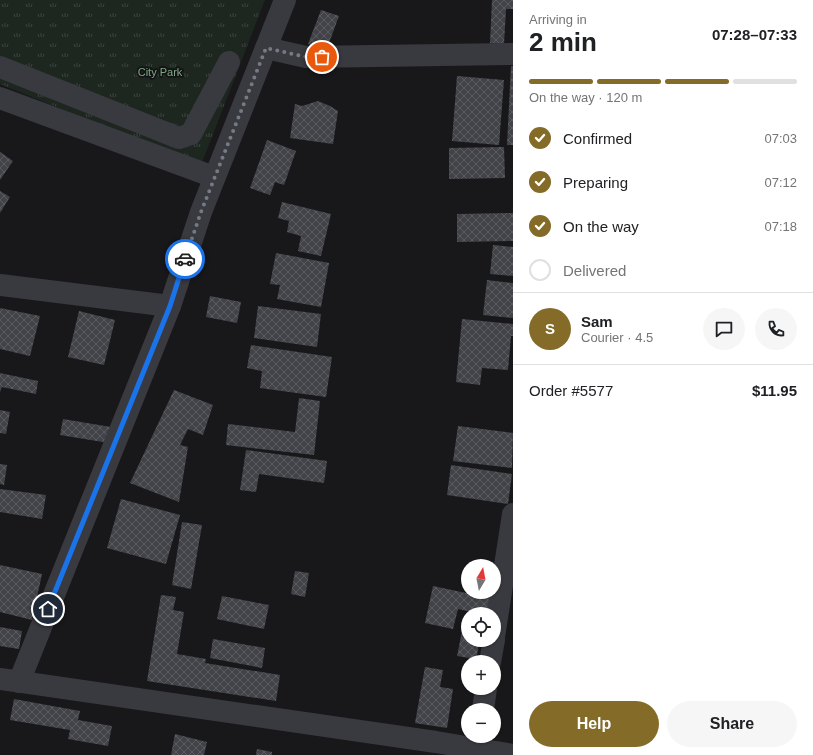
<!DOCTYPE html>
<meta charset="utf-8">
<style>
body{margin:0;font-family:Helvetica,sans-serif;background:#f6f6f6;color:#202124;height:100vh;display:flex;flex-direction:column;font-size:15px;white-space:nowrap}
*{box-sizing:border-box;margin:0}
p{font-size:13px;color:#757577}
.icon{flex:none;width:22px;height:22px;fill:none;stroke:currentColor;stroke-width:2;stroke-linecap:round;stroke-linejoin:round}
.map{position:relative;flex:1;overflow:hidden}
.panel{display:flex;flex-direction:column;background:#fff;width:300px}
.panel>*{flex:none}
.needle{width:26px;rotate:10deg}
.buttons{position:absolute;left:461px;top:559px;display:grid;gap:8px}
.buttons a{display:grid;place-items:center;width:40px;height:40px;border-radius:50%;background:#fff;box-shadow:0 1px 3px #0004;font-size:20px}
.pin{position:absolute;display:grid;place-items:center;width:34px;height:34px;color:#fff;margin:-17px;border:2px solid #fff;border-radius:50%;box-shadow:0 1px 4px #0007}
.courier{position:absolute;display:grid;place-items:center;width:40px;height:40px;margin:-20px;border:3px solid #1a73e8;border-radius:50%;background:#fff;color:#222;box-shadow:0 1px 5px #0007}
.summary em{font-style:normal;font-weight:600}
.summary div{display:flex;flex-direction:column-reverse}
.summary{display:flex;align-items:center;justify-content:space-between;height:68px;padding:0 16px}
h1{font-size:26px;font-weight:600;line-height:30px}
.bar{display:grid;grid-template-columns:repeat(4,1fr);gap:6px 4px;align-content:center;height:48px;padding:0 16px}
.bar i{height:5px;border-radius:3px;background:#e0e0e0}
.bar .active{background:#846c28}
.bar p{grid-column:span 4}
.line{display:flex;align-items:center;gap:10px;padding:0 16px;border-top:1px solid #e0e0e0}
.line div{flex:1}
.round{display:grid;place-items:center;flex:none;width:42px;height:42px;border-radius:21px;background:#f6f6f6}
ol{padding:0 16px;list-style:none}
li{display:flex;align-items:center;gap:12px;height:44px}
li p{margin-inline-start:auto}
li .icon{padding:4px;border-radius:50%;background:#846c28;color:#fff;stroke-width:4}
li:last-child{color:#757577}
li i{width:22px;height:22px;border:2px solid #e0e0e0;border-radius:50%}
.cta{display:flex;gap:8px;margin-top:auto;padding:8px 16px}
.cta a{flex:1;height:46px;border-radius:24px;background:#846c28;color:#fff;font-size:16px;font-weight:600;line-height:46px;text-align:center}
.cta a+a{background:#f6f6f6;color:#202124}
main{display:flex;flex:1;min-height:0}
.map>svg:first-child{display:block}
.park{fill:url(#park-tufts)}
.building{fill:url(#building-cross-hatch)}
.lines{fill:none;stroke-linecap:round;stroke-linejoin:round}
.minor{stroke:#393940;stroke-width:22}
.done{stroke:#767a83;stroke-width:4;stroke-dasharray:0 7.2}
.route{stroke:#1a73e8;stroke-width:5}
.labels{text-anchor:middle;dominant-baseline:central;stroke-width:3.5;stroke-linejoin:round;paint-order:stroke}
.park-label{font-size:11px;fill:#7fa884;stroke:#131316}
</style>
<main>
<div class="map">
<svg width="513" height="755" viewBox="0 0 513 755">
<defs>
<pattern id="park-tufts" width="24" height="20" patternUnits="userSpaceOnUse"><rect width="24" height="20" fill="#1d261f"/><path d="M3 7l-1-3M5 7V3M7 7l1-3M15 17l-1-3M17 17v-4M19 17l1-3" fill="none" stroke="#3b433e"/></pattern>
<pattern id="building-cross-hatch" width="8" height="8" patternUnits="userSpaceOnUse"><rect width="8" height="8" fill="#424348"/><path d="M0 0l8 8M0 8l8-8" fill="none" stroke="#5a5c60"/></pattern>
</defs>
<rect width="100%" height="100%" fill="#18181b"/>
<path class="park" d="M0,0H265L201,165L0,84Z"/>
<g class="building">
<path d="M492,0H513V9H506L504,44L490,43Z"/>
<path d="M321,10L339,16L326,51L308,44Z"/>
<path d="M511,66H513V145H507Z"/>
<path d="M457,76L504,80L499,145L452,141Z"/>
<path d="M318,101L330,106L338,111L333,144L290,138L295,104L302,106Z"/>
<path d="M267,140L296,151L284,185L275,182L270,195L250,188Z"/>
<path d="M504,147L505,178L449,179V148Z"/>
<path d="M0,152L13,161L0,180Z"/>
<path d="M0,191L10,197L0,213Z"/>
<path d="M282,202L331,214L321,256L298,251L301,236L287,232L289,221L278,218Z"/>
<path d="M513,213V241L457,242V214Z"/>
<path d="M493,245L513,247V276L490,274Z"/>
<path d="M276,253L329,263L321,307L277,299L280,285L270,284Z"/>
<path d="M487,280L513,283V318L483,315Z"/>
<path d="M210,296L241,302L237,323L206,317Z"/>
<path d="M258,306L321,314L317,347L254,338Z"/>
<path d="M0,308L40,316L30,356L0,349Z"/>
<path d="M79,311L115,320L104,365L68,357Z"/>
<path d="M462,319L513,324V336H511L508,370L482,368L480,385L456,382Z"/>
<path d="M251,345L332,357L326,397L260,388L262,371L247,368Z"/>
<path d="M0,373L38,381L36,394L2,387L0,392Z"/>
<path d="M174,390L213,405L203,435L188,429L180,445L188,447L179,502L130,483Z"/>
<path d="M299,398L320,401L314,455L226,445L228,424L295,432Z"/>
<path d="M0,410L10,412L6,434L0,433Z"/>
<path d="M63,419L111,427L109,443L60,435Z"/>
<path d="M458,426L513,433L512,468L453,461Z"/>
<path d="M246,450L327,461L324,483L259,474L256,492L240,490Z"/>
<path d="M0,464L7,465L4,485L0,484Z"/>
<path d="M451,465L512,474L508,504L447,495Z"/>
<path d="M0,489L46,495L42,519L0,512Z"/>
<path d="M121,499L180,515L166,564L107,548Z"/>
<path d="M182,522L202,525L191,589L172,585Z"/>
<path d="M0,565L42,574L32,620L0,612Z"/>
<path d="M295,571L309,573L305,597L291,594Z"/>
<path d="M433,586L499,600L494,614H481L458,609L453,629L425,623Z"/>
<path d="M161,595L176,597L173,610L184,612L177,654L206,659L205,663L280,675L276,701L147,681Z"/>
<path d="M222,596L269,605L264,629L217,619Z"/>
<path d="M463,626L468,627V640H480L476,659L457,656Z"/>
<path d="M0,627L22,631L19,649L0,646Z"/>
<path d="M213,639L265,648L262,668L210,658Z"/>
<path d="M425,667L443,670L440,687L453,689L447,728L415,723Z"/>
<path d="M14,699L80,711L78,720L112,726L108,746L68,739L70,730L10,720Z"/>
<path d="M175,734L207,742L204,755H171Z"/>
<path d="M257,749L272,752V755H256Z"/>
</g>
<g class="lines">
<g class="minor">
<path d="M266,48L306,57L513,54"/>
<path d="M0,67L179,138L191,134L229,62"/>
<path d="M0,98L214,177"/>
<path d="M0,285L170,306"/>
<path d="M494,637L513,514"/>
<path d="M490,662L494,640"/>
<path d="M0,679L436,742L513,755"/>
<path d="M19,682L170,306L201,212L285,0"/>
<path d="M483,710L486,688"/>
</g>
</g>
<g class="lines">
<path class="done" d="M185,259L201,212L266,48L306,57H322"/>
<path class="route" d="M48,609L170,306L185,259"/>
</g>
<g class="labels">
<g class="park-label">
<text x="160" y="72">City Park</text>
</g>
</g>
</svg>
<div class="buttons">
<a><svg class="needle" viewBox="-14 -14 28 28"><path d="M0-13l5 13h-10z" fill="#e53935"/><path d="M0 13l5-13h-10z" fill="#757577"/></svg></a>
<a><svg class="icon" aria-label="locate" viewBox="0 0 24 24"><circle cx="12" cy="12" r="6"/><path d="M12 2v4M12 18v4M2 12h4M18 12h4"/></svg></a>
<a>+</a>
<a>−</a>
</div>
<div class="pin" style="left:322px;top:57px;background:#ea580c"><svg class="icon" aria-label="bag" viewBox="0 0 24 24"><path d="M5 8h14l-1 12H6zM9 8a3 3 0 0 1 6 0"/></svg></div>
<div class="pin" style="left:48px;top:609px;background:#1f2937"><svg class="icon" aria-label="home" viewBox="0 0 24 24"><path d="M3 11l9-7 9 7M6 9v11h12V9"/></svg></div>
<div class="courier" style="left:185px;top:259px"><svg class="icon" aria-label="car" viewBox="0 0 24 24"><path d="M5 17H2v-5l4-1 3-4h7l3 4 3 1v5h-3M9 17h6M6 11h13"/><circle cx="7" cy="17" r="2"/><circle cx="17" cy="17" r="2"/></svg></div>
</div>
<section class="panel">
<div class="summary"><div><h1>2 min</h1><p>Arriving in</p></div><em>07:28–07:33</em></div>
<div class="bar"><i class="active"></i><i class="active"></i><i class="active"></i><i></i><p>On the way · 120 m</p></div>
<ol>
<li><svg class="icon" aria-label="check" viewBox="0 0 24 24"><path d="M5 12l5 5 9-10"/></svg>Confirmed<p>07:03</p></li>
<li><svg class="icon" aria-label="check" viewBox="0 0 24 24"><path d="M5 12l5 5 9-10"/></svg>Preparing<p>07:12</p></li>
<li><svg class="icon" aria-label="check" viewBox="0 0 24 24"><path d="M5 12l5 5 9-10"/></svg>On the way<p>07:18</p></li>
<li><i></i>Delivered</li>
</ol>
<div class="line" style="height:72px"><b class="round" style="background:#846c28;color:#fff">S</b><div><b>Sam</b><p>Courier · 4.5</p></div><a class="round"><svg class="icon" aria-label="chat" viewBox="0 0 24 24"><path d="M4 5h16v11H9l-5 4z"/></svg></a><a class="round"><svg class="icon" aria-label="phone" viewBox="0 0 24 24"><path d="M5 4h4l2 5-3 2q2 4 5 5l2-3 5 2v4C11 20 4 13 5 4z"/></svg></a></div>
<div class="line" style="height:52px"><div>Order #5577</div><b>$11.95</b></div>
<div class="cta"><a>Help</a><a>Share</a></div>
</section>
</main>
